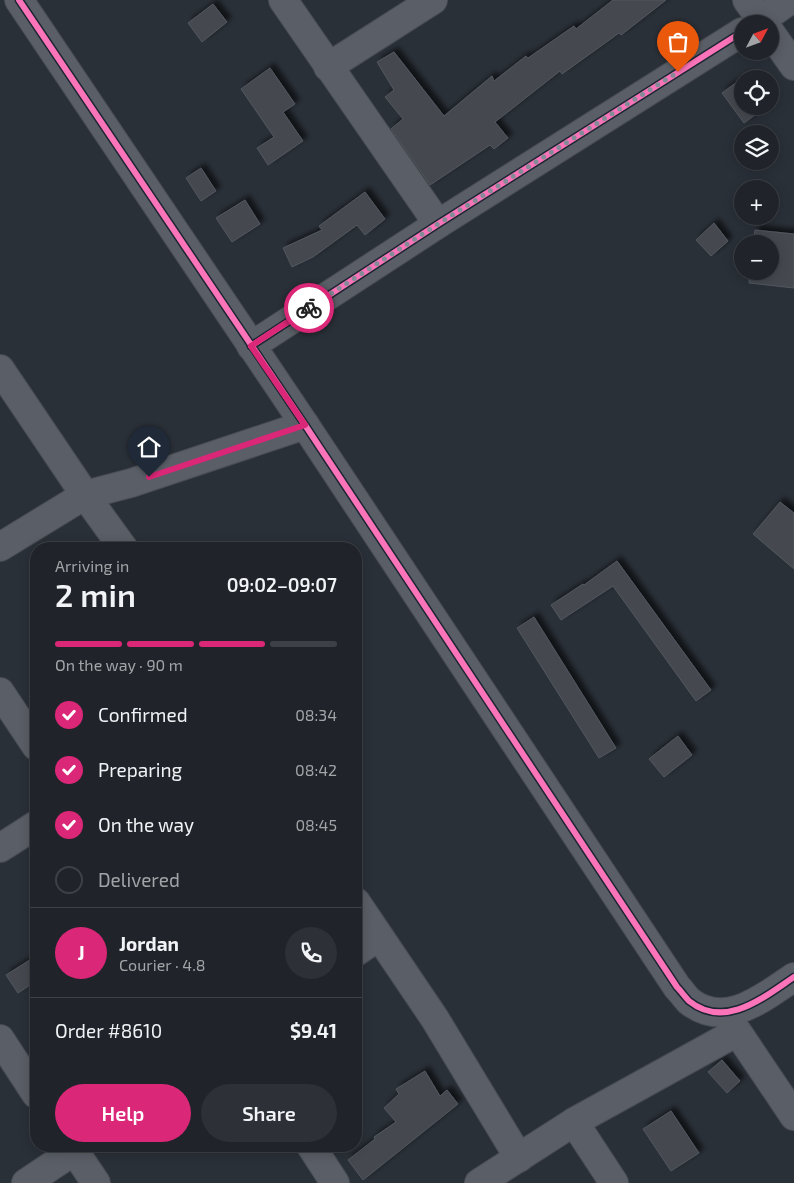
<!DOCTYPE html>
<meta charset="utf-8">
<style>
body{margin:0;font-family:"Exo 2",sans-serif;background:#2d3036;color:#f1f3f6;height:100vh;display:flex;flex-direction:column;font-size:19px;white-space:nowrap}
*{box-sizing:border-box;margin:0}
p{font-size:16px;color:#a2a4a8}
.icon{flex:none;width:28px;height:28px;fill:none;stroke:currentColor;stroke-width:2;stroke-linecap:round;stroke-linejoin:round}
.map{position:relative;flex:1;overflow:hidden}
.sheet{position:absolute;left:30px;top:542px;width:332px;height:610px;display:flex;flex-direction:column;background:#20242a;border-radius:20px;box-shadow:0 2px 12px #0003,0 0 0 1px #3d4147}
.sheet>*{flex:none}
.needle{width:32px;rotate:49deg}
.tools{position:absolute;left:734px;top:15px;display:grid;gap:10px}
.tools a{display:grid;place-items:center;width:45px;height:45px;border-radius:50%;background:#20242a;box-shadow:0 2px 12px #0003,0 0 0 1px #3d4147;font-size:25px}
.pin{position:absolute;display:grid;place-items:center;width:42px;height:42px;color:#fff;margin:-51px -21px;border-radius:50% 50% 50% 0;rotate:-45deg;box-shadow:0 0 5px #0007}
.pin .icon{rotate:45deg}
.courier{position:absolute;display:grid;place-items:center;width:50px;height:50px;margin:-25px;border:4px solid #db2777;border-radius:50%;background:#fff;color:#222;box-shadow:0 1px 6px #0007}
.headline em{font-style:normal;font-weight:600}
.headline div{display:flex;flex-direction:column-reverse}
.headline{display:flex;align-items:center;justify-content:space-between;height:85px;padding:0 25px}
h1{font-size:32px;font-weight:600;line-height:38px}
.bar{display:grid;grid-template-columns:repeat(4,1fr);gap:8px 5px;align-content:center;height:60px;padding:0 25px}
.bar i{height:6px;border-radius:4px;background:#3d4147}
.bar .active{background:#db2777}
.bar p{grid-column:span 4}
.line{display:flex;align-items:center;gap:12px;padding:0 25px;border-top:1px solid #3d4147}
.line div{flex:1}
.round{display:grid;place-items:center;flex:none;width:52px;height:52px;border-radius:26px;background:#2d3036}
ol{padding:0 25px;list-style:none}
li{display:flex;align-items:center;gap:15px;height:55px}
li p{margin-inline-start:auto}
li .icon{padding:5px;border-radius:50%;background:#db2777;color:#fff;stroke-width:4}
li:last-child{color:#a2a4a8}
li i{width:28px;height:28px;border:2px solid #3d4147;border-radius:50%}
.action{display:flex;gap:10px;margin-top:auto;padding:10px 25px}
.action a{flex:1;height:58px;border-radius:30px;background:#db2777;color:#fff;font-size:20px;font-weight:600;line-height:58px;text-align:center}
.action a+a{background:#2d3036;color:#f1f3f6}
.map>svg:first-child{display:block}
.building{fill:#444950;stroke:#52575f;filter:url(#shadow)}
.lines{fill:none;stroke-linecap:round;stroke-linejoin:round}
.minor-casing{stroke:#484c53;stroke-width:30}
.tertiary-casing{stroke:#484c53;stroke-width:30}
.minor{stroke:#5a5e66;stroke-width:28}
.tertiary{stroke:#5a5e66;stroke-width:28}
.cycleway-casing{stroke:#1d2633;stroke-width:9}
.cycleway{stroke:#fb73b8;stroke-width:6}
.done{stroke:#848b96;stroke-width:5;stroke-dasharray:0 9}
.route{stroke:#db2777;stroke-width:6}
</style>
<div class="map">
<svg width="794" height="1183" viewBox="0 0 794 1183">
<defs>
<filter id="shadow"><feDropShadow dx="4.5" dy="-4.5" stdDeviation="2.5" flood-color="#0009"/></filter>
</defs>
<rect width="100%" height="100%" fill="#2a3038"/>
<g class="building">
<path d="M613,0H666L621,35L619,33L562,74L560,71L495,122L508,138L494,149L490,145L430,185L391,129L403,119L385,97L394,90L377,62L394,52L444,116L492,76L494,81L526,56L528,58L574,26L576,29Z"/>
<path d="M213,4L227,22L202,42L188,23Z"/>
<path d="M270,68L295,104L283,112L303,141L268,165L257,148L274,137L241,89Z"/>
<path d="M745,76L746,79H742V106H767L744,123L722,93Z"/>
<path d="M201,168L216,191L201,201L186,178Z"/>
<path d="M365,192L385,219L365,235L357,225L313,257L292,267L283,248L322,230L319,226Z"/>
<path d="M245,200L260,224L232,242L216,218Z"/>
<path d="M714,223L728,241L711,256L696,240Z"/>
<path d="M755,230L794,234V288L749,283L750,271H770V244H753Z"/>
<path d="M780,502L794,513V569L753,534Z"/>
<path d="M617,561L711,690L696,701L613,586L561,620L551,605L583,584L584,585Z"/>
<path d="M534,617L616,748L599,758L517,628Z"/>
<path d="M678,736L692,755L664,777L649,759Z"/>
<path d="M36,956V981L18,993L6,975Z"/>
<path d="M722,1060L740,1081L727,1093L708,1072Z"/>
<path d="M425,1071L440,1096L447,1090L458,1104L363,1180L348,1160L375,1139L374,1137L396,1122L384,1108L399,1094L396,1089Z"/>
<path d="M671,1111L699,1153L671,1171L643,1129Z"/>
</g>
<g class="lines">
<g class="minor-casing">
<g id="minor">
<path d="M283,0L438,224"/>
<path d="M747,0L764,24"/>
<path d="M756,24L790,0"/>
<path d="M770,32L794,66"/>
<path d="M328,67L433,0"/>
<path d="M251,346L438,224L742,32"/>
<path d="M0,369L85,495L124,549"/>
<path d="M0,547L85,495L131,483L305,425"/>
<path d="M0,692L36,746"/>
<path d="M0,848L36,825"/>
<path d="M356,902L435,1019L519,1158"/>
<path d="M356,952L378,937"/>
<path d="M728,1018L794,1116"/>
<path d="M0,1039L36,1094"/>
<path d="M574,1122L614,1183"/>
<path d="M71,1146L96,1183"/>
<path d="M311,1146L335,1183"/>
<path d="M26,1183L74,1151"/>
<path d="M479,1183L574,1122L737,1032"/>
</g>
</g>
<g class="tertiary-casing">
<path id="tertiary" d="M19,0L305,425L677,987C681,991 685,997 689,1001C725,1030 764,997 794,977"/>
</g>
<use href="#minor" class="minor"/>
<use href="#tertiary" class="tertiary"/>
<g class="cycleway-casing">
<g id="cycleway">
<path d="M19,0L305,425L677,987C681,991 685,997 689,1001C725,1030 764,997 794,977"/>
<path d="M251,346L438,224L742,32"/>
</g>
</g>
<use href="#cycleway" class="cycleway"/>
</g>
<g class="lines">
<path class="done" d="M309,308L438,224L678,72"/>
<path class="route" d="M149,477L305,425L251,346L309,308"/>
</g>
</svg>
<div class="tools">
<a><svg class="needle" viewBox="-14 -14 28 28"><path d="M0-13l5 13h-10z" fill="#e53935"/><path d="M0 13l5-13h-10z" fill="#a2a4a8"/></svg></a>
<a><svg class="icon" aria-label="locate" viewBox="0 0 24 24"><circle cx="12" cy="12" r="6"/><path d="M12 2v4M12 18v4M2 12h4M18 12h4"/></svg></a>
<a><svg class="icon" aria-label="layers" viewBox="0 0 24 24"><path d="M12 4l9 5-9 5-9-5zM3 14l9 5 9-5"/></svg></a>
<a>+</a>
<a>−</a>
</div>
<div class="pin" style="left:678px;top:72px;background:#ea580c"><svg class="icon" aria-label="bag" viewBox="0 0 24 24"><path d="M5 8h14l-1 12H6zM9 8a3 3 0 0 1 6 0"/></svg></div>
<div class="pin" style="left:149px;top:477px;background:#1f2937"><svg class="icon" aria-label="home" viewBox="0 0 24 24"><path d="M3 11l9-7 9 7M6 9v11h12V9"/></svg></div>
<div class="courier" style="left:309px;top:308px"><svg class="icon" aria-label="bike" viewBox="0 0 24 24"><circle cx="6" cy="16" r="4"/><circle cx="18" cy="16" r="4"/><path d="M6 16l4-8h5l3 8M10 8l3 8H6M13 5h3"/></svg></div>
<section class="sheet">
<div class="headline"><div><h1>2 min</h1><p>Arriving in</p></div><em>09:02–09:07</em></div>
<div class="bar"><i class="active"></i><i class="active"></i><i class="active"></i><i></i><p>On the way · 90 m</p></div>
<ol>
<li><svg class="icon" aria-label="check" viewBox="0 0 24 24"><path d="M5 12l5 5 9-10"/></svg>Confirmed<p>08:34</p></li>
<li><svg class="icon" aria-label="check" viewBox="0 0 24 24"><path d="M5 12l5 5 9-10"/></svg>Preparing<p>08:42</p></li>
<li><svg class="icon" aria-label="check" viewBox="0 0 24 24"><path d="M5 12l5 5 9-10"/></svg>On the way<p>08:45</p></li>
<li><i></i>Delivered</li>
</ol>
<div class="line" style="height:90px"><b class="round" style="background:#db2777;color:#fff">J</b><div><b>Jordan</b><p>Courier · 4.8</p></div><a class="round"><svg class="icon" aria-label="phone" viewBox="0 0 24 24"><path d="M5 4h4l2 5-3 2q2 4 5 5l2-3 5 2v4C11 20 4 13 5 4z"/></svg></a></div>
<div class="line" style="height:65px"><div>Order #8610</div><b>$9.41</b></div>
<div class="action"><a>Help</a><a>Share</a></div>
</section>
</div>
